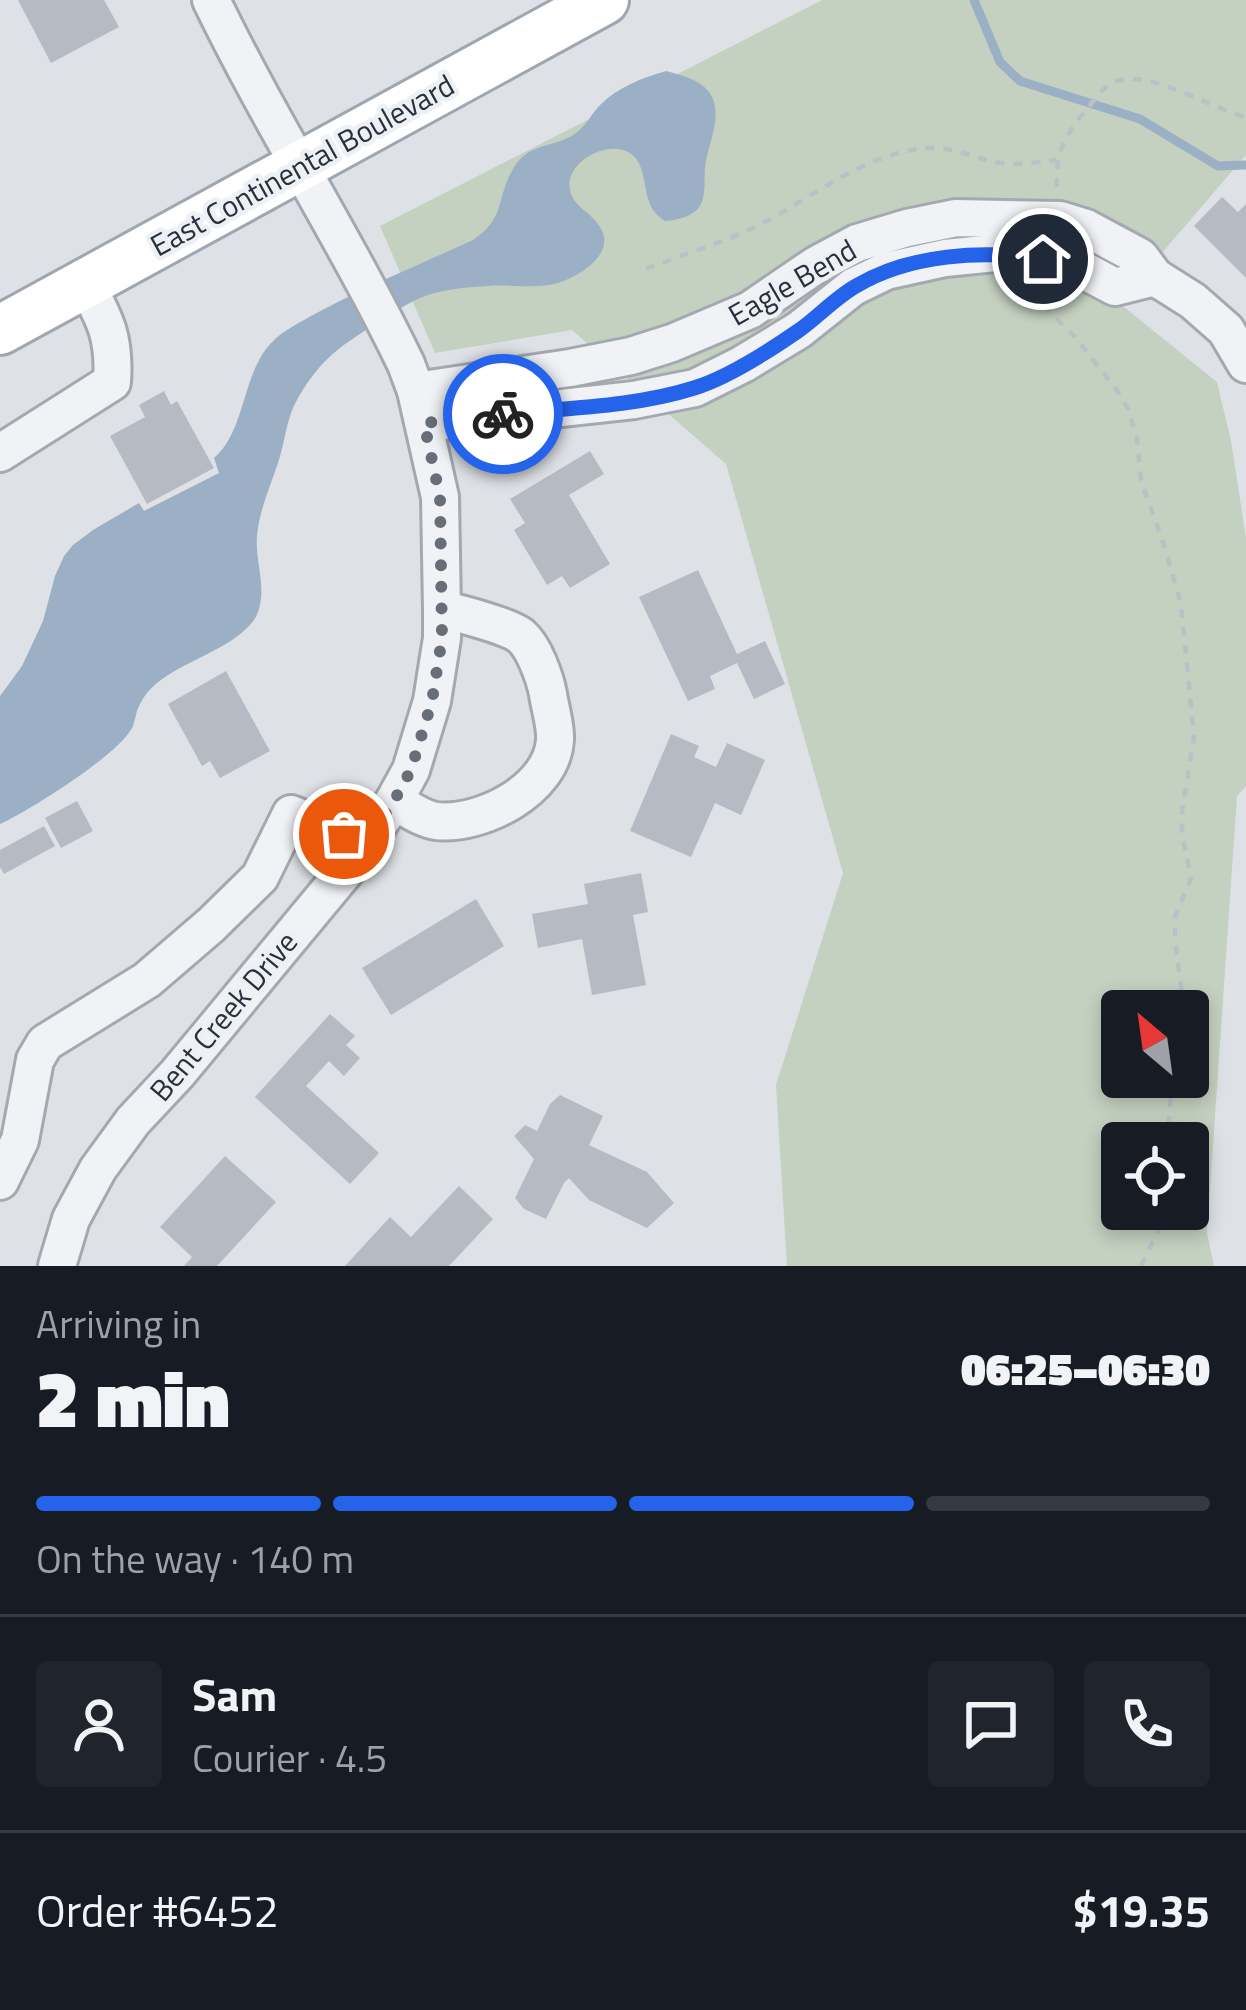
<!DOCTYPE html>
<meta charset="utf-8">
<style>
body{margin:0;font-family:"Titillium Web",sans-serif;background:#20242c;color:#f1f3f6;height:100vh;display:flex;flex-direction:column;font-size:45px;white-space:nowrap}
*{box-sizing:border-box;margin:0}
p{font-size:39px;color:#9ea1a6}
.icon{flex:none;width:66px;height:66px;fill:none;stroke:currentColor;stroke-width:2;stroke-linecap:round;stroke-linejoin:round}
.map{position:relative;height:1266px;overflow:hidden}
.sheet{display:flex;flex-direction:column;background:#171b24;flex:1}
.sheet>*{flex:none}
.needle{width:78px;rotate:331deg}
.controls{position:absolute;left:1101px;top:990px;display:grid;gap:24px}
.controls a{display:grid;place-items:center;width:108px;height:108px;border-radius:12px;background:#171b24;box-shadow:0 6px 18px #0003;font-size:60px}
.pin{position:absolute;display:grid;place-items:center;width:102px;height:102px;color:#fff;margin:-51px;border:6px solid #fff;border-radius:50%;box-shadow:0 3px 12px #0007}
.courier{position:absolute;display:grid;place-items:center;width:120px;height:120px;margin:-60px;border:9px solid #2563eb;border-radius:50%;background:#fff;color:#222;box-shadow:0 3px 15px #0007}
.headline em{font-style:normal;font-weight:800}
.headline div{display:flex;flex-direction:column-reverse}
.headline{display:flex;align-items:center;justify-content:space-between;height:204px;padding:0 36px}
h1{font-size:78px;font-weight:800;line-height:90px}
.bar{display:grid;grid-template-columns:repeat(4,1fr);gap:18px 12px;align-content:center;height:144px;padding:0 36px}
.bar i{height:15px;border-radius:9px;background:#363941}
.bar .selected{background:#2563eb}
.bar p{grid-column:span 4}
.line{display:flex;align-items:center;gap:30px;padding:0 36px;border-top:3px solid #363941}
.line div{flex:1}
.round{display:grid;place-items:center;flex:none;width:126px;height:126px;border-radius:12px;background:#20242c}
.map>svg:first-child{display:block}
.green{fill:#c4d0c0;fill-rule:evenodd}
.water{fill:#9bb0c4}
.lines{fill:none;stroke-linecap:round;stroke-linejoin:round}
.stream{stroke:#9bb0c4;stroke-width:9}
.building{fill:#b6bbc3}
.minor-casing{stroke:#a4a9b0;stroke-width:42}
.major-casing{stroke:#9ea6b1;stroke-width:54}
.path{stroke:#bcc0c5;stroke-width:4.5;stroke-dasharray:9 9;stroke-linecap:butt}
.minor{stroke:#f0f2f5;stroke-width:36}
.major{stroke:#fff;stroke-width:48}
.done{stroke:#686e78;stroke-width:12;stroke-dasharray:0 21.6}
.route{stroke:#2563eb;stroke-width:15}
.labels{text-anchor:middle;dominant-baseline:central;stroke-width:9;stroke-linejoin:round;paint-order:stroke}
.street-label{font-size:30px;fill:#29303c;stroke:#edf0f4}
</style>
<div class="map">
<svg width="1246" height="1266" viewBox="0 0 1246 1266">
<rect width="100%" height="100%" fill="#dee2e6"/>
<path class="green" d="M822,0H1246V155L1119,303L1217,382L1231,441L1246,538V786L1237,796L1207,1233L1214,1266H787L776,1085L843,873L726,464L572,330L435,353L380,226ZM1122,1011H1188V1077H1122ZM1122,1143H1188V1209H1122Z"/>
<path class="water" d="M666,71C681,75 699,79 709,92C725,114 707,145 705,168C704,180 706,196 700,206C693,217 677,220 665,221C636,204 653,165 628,152C606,140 564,163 570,190C573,206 589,211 598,224C619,251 583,274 561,282C537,290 513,284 488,286C468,287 445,289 425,296C407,302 357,335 340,348C320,363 300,390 291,413C285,431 283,449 277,466C269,489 259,512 257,536C255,560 266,585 259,609C251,639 199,656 173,672C156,682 144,692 137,711C136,714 134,725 132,728C118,755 29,811 0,824V696L22,666L43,621L55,576L64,556L73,545L93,530L139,503L144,511L219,473L214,458C244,432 242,381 266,349C277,334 295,325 311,316C364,287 419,265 473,240C506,218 496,198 513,169C529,141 554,149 576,133C586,126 592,113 600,105C618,87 642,78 666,71Z"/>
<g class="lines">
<path class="stream" d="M974,0L1000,62L1020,81L1140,119L1218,166L1246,165"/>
</g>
<g class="building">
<path d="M18,0H104L119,27L51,63Z"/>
<path d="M1222,197L1238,212L1246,204V278L1194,226Z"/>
<path d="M164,391L171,405L177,401L214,468L147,504L110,436L145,417L139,405Z"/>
<path d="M590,451L604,474L569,495L610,564L570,588L562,576L547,585L514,530L525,523L510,499Z"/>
<path d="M698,570L737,654L765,641L785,684L754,699L737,663L710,676L715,689L688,701L639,597Z"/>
<path d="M226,671L270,751L220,778L210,761L202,766L168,704Z"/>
<path d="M671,734L699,746L694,757L716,767L727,743L765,760L741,815L715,803L691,857L630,831Z"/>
<path d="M77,801L93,831L61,848L45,818Z"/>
<path d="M44,826L55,846L4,874L0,867V850Z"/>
<path d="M641,873L648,912L633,915L646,985L592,995L582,939L538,948L532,914L588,904L584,884Z"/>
<path d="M476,899L504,946L391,1015L362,968Z"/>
<path d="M330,1014L355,1036L346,1045L360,1058L344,1076L329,1061L306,1086L379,1153L350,1184L255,1097Z"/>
<path d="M560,1095L603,1116L589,1145L647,1172L674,1203L647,1228L589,1200L569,1178L564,1183L546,1219L524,1209L515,1198L534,1159L514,1136L525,1125L537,1131L550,1104Z"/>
<path d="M225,1156L276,1202L217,1266H184L192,1257L160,1227Z"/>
<path d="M459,1186L493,1219L449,1266H345L390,1217L411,1237Z"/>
</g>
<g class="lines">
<g class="minor-casing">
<g id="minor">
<path d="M416,391L570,368L631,356L672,343L750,310L816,265L857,243L907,228L956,218L1060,220L1086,228L1140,257L1155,277L1193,301L1226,330L1246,364"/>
<path d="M424,423L634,400L695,388L743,364L799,330L853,287L886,271L945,258L995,253L1054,260L1083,270L1115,287L1155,277"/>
<path d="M0,453L112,382C115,339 106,321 86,284"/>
<path d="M394,801C407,808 422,819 436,821C481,826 552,790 555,740C556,726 550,708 548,694C545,678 534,647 521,636C508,626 459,613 442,610"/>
<path d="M0,1181L20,1140L35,1060L45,1043L147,980L211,925L260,877L291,814L343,834L363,848"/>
<path d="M57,1266L71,1219L98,1169L133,1121L177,1074L357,857L394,801L411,770L432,701L442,638V610L440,497L416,391L406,364C346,240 271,124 211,0"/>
</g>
</g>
<g class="major-casing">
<path id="major" d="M0,330L604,0"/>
</g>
<g class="path">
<path d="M1057,187C1055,152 1064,138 1086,110C1094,101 1101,89 1112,83C1145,66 1209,108 1246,117"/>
<path d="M646,269C684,254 723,243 759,225C812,198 866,152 928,148C953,146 976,159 1000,163C1019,165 1038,162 1056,160"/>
<path d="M1035,292L1034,297L1075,337L1119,393L1128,409L1137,438L1141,480L1165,548L1181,604L1194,737L1182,812V834L1191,878L1175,917V940L1184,1011"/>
<path d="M1168,1143L1170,1103L1175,1077"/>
<path d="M1141,1266L1169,1209"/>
</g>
<use href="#minor" class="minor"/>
<use href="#major" class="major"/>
</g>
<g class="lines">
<path class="done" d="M344,834L363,848L394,801L411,770L432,701L442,638L440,497L424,423L503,414"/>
<path class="route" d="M503,414C564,408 635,407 694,388C727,378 769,351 798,331C818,317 835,298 856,286C910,254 982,250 1043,259"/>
</g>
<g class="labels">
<g class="street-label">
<text transform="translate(302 165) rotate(-29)">East Continental Boulevard</text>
<text transform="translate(792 282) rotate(-30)">Eagle Bend</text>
<text transform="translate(223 1016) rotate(-50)">Bent Creek Drive</text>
</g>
</g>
</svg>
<div class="controls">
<a><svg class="needle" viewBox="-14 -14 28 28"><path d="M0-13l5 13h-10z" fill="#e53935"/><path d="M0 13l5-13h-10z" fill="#9ea1a6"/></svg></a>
<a><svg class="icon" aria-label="locate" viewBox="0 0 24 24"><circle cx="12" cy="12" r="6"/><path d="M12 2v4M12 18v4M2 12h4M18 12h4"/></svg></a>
</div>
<div class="pin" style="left:344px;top:834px;background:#ea580c"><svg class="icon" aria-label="bag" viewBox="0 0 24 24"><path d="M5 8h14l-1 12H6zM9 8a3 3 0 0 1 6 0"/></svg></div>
<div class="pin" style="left:1043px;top:259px;background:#1f2937"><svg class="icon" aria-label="home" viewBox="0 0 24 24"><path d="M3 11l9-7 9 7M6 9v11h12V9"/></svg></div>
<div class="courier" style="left:503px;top:414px"><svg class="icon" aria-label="bike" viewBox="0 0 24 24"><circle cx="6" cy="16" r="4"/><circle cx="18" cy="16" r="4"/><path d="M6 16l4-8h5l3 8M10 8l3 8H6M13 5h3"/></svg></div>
</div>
<section class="sheet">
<div class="headline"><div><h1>2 min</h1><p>Arriving in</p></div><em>06:25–06:30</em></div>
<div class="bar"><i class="selected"></i><i class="selected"></i><i class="selected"></i><i></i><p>On the way · 140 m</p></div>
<div class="line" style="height:216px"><a class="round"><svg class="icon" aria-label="person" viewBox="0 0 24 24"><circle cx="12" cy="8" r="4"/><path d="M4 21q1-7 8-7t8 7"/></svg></a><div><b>Sam</b><p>Courier · 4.5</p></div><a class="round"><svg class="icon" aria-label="chat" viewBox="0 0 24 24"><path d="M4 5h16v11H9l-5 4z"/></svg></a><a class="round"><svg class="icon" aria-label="phone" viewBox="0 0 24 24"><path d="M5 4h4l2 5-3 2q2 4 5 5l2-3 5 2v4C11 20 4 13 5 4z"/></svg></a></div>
<div class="line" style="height:156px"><div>Order #6452</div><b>$19.35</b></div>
</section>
